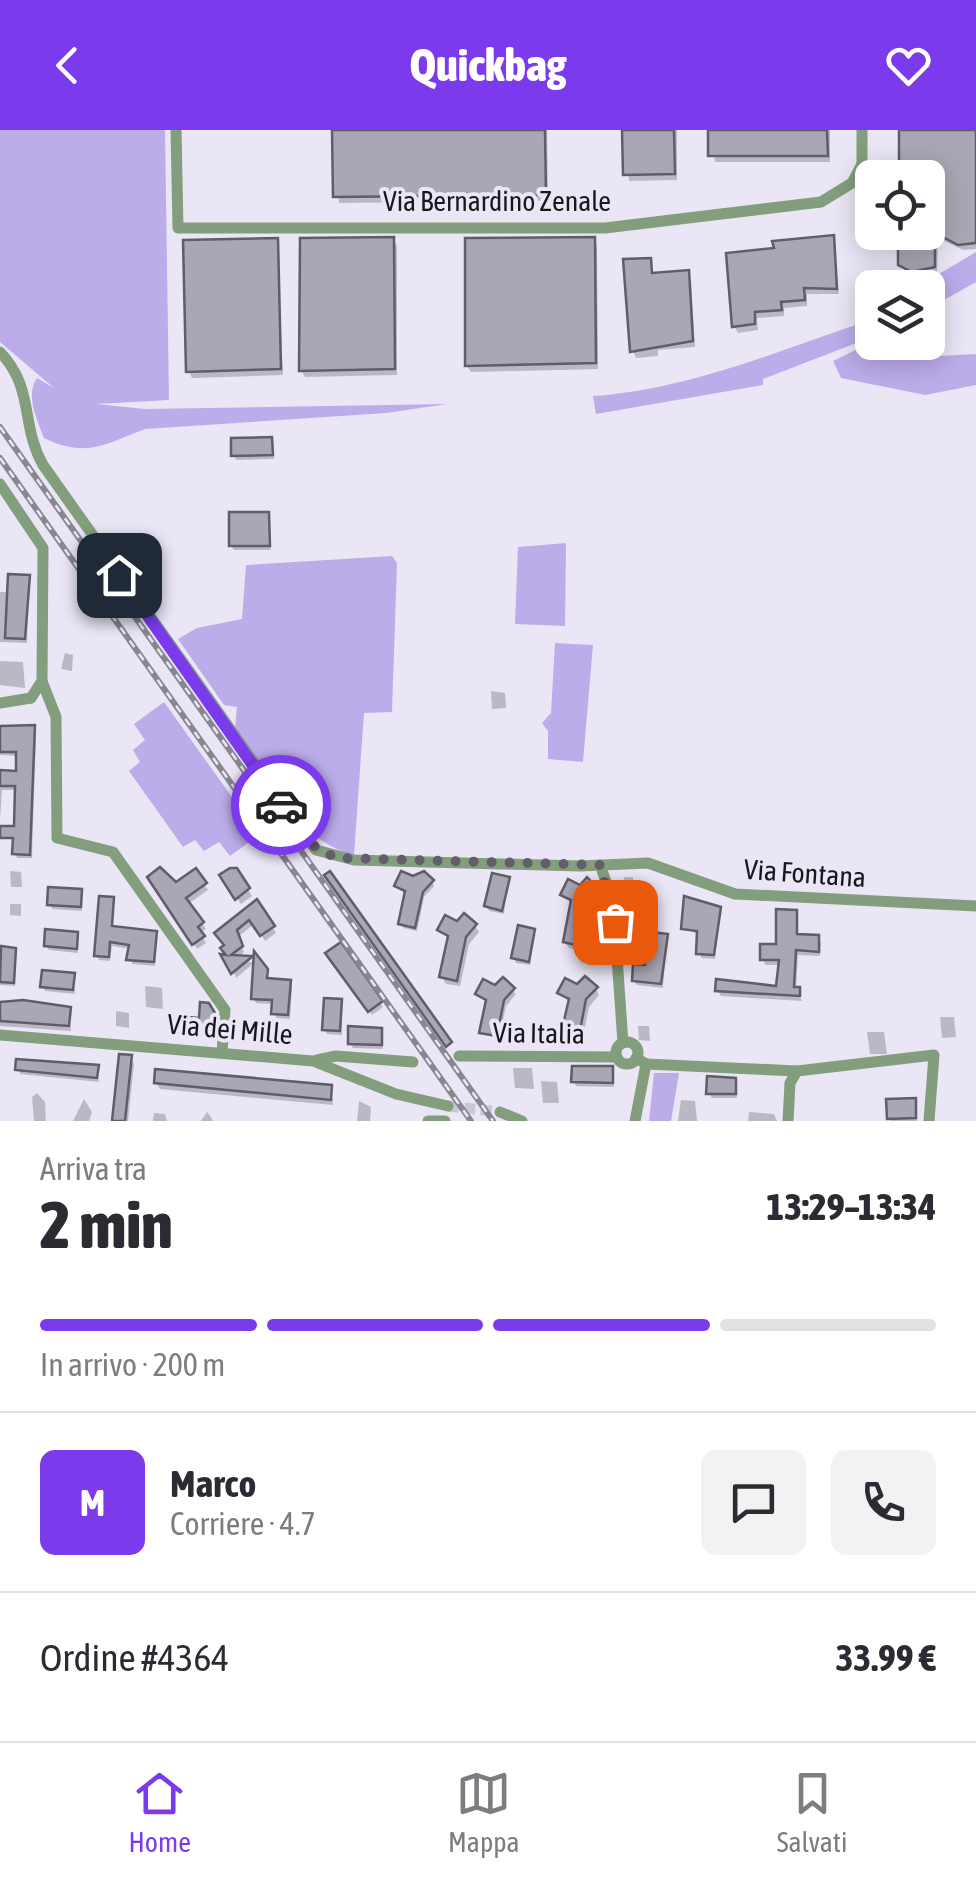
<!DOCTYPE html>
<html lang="it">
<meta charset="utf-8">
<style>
body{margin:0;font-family:"Asap Condensed",sans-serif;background:#f2f2f3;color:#2b2b33;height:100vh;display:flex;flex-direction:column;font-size:38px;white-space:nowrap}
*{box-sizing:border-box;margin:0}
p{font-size:32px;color:#7c7c81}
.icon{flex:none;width:55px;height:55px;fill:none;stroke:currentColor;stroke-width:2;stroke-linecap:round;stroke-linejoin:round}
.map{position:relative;height:991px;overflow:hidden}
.panel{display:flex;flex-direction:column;background:#fff;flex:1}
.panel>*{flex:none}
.buttons{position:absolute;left:855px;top:30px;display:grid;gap:20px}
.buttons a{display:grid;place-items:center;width:90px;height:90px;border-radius:15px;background:#fff;box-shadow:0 5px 25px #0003;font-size:50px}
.pin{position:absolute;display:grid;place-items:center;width:85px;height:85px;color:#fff;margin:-42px;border-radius:20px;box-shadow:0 5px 15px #0006}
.courier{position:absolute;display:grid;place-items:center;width:100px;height:100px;margin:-50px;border:8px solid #7c3aed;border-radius:50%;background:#fff;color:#222;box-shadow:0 2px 12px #0007}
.headline em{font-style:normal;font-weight:800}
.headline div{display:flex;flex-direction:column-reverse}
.headline{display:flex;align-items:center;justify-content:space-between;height:170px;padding:0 40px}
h1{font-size:65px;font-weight:800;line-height:75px}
.bar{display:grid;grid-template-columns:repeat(4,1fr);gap:15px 10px;align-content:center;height:120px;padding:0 40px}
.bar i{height:12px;border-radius:8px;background:#e1e1e2}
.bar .selected{background:#7c3aed}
.bar p{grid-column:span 4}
.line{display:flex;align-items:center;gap:25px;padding:0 40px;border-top:2px solid #e1e1e2}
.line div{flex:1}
.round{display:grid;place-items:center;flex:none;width:105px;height:105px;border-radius:15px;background:#f2f2f3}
header{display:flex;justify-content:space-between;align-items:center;height:130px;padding:0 40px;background:#7c3aed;color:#fff;font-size:45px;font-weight:800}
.dock{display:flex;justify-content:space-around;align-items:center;height:140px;border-top:2px solid #e1e1e2;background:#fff;font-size:28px;color:#7c7c81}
.dock a{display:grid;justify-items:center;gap:5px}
.dock .selected{color:#7c3aed}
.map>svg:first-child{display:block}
.green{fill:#bcacea}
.shadow{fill:#0003}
.building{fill:#aaa7b5;stroke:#605d6a;stroke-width:2.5}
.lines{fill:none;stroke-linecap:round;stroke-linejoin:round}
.minor-tunnel{stroke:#cac7d5;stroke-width:11;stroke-dasharray:11 5.5;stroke-linecap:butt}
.minor{stroke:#839e7c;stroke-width:11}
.rail-casing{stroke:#888691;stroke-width:6}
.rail{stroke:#eae6f6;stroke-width:2.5;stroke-dasharray:8;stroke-linecap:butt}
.done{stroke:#625f68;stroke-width:10;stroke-dasharray:0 18}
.route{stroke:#7c3aed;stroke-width:12}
.labels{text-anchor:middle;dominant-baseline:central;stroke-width:8;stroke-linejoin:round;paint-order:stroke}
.street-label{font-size:28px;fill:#18171c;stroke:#eae6f6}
</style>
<header><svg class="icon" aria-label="back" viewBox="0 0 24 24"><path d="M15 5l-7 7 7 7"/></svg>Quickbag<svg class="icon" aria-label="heart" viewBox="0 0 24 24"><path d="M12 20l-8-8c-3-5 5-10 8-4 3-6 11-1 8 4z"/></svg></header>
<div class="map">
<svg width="976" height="991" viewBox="0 0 976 991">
<rect width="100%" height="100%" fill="#eae6f6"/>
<g class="green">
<path d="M0,0H165L169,270L96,274L145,279L447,274L386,283L145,299C108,313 86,329 44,308C37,289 25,266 37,248L54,258L0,212Z"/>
<path d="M976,122V152L928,179V158L917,157Z"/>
<path d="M872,184V207L763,249V255L596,284L593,266C683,260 768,225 853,196Z"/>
<path d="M872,212L879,213L883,229L976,224V255L925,265L841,248L833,231Z"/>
<path d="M566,413L565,496L515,494L518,417Z"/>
<path d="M392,426L397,433L392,582L364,583L354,725C296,711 268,645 235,599L237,577L224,575L178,509L197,498L242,489L246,435Z"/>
<path d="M555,513L593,515L583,632L548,629V601L542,593L551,583Z"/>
<path d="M164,572L259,705L230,726L219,712L204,721L195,710L183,717L129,641L140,632L133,620L145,610L134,594Z"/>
<path d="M654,943H679L671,991H649Z"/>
</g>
<g class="shadow">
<path d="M335,0H547L548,71L339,73Z"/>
<path d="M624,0H677V50L629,51Z"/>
<path d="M711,0H830V32H715Z"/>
<path d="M902,0H976V119L963,120L938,108L937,143L917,148L900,134L928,102V48Z"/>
<path d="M833,108L839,164H807V176L784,178V186L757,188L758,200L738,203L734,196L776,120Z"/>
<path d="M277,110L283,245L192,248L189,241Z"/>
<path d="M393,110L397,116V245L305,247L301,240Z"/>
<path d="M593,110L597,116L598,239L471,242L467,236Z"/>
<path d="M650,131L654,146L687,143L691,149L695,217L658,220V226L636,228L633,221Z"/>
<path d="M271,309L274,329L236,330L234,325Z"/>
<path d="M268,385L271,420H234L231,416Z"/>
<path d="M29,448L27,513L0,512V462H10Z"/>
<path d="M65,523L73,525L72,541L61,539Z"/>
<path d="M0,531L23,532L25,558L0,555Z"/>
<path d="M491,561L505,563L506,578L492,579Z"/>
<path d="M0,598H33L36,602L32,728H17L15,723L18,660H2L0,690V643H18L19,626L0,625Z"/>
<path d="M10,741L21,742L22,757H11Z"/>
<path d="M195,741L208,760L188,774L206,799L200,803L206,813L197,819L150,748L175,755Z"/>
<path d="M236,741L252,766L241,774L223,746Z"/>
<path d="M624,747H633L634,764H625Z"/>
<path d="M508,749L504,784L489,781L487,776Z"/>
<path d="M432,751L434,756L424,767L417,801L403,798L407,764L397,756Z"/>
<path d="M81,762L82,781L52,779L50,774Z"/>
<path d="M597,762L601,768L592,778L583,821L569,818L565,812L573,774L563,765Z"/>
<path d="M112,770L113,799L157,804L155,836L132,834L131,819L112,816L110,831L99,830L96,825Z"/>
<path d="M257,773L276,803L265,811L254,794L238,807L244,822L237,828L254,833L236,848L221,809Z"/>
<path d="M10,774H21V786L10,785Z"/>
<path d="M720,780L715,829L701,828L700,805L684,798Z"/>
<path d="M796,782L798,806L818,807L821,813L820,826L798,825L796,860L802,871L721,866L718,860L779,859L781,835H766L762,829L779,817Z"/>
<path d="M475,796L479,802L469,814L460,856L446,854L442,847L450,810L440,800Z"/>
<path d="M534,801L530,835L516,833L514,828Z"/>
<path d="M77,804L78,823L49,820L46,816Z"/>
<path d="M667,807L663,858L637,855L634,851L647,838L649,824L637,818Z"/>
<path d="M340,816L383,877L372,885L329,824Z"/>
<path d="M15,820V856L0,855V834Z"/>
<path d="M266,840L269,851L289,852L292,857L290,889L276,888L274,874L256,873L254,869Z"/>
<path d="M73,845L75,864L45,861L43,856Z"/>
<path d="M503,850L516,864L506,876L499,910L482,902L488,872L478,864Z"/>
<path d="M145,856L162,858L163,879L146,877Z"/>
<path d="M578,857L596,859L599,865L589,877L582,912L568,909L564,902L570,873L560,863Z"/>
<path d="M341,871L342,905L327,904L324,899Z"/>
<path d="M0,873L69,880L71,901L0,896Z"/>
<path d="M207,875L217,890L215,908L182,905L180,900L201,891Z"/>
<path d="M116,881L129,883V898L116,896Z"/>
<path d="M940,887H954L956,907L942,908Z"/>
<path d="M638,896H649L650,911L639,910Z"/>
<path d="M381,900L383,919L353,918L350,913Z"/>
<path d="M867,902H884L887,924H870Z"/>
<path d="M130,928L134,934L128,991H114Z"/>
<path d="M97,938L99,952L20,944L18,939Z"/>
<path d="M513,938H532L534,959L515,958Z"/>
<path d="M612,939L614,957L576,956L574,952Z"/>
<path d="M735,950L737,968H712L709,963Z"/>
<path d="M541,951L557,952L559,973H543Z"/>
<path d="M156,953L331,958L333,975L160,959Z"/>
<path d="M37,963L45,972L46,991H34L32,967Z"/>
<path d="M84,969L92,982L89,991H73Z"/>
<path d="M681,970L695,971L697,991H678Z"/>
<path d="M914,970L917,991H891L889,988Z"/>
<path d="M359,971L371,977L370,991H357Z"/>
<path d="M207,982L211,987L213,991H201Z"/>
<path d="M749,982L774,984L777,991H748Z"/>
<path d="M154,983L165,984L167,991H153Z"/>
</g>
<g class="building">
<path d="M332,0H545L546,65L333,67Z"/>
<path d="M622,0H674L675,44L623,45Z"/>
<path d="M708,0H827L828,26H708Z"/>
<path d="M899,0H976V113L958,115L935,103V137L912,142L898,135V102H928V48H899Z"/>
<path d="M834,105L837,159L804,158L805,170L781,172L782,180L755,182V194L732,197L726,123L774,118L772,111Z"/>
<path d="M394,107L395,239L299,241L300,108Z"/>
<path d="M595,107L596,233L465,236V108Z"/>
<path d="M278,108L281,239L186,242L183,110Z"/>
<path d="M651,128L652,143L689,140L693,211L630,222L623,129Z"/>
<path d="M272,307L273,325L231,326V308Z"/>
<path d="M229,382H269L270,416H229Z"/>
<path d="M8,444L30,445L25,509L5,508Z"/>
<path d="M35,595L30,725L12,724L13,708H0V696H14L15,656H0V640L16,641V622H0V596Z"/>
<path d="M160,737L176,752L196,738L207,753L186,768L204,792L198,797L205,806L192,815L147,747Z"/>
<path d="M230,738H237L250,758L235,770L219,745Z"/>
<path d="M330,741L452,912L446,917L324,745Z"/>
<path d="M401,741L413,746L424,741L434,750L423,762L415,798L398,794L405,761L394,756Z"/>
<path d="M492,743L510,747L502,781L484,776Z"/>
<path d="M587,747L599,760L589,771L580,816L563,812L571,770L560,765L568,749L580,755Z"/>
<path d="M48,757L82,759L81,777L47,775Z"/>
<path d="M99,766L114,767L112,796L157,801L154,832L126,830L129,815L110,812L109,827L94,826Z"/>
<path d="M684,766L721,777L714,825L696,824L697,801L681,799Z"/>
<path d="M257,769L275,796L260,806L249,790L237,800L243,816L231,825L253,826L231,844L220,824L226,825L220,818L224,815L214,803Z"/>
<path d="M776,779L797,780V804L819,805V822L796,820L794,857H800V866L715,861L716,849L776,856L779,830H760V814H776Z"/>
<path d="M464,783L477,794L466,807L457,851L439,847L448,806L437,800L445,785L457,791Z"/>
<path d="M518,795L535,799L529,832L511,828Z"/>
<path d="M45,799L78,802L77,819L44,816Z"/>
<path d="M636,800L668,804L661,854L632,851L633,834L645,835L647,820L634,818Z"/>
<path d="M341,812L383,871L368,882L325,823Z"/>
<path d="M1,816L16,818L14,853L0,852Z"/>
<path d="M254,821L268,839L267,848L291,850L288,885L271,884L272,870L251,869Z"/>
<path d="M42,840L75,843L73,860L40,857Z"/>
<path d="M585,846L598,857L586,869L579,906L561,903L569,869L557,863L565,848L577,854Z"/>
<path d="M503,847L515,858L504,870L497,906L479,903L486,870L475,864L483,849L495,855Z"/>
<path d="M324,868L342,869L340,901L322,900Z"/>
<path d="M23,870L71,877L69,896L0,891V872Z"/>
<path d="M200,872L209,873L215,883L214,904L177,901L179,886L199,888Z"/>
<path d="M348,896L382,898V915L348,914Z"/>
<path d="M119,924L132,925L125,991H112Z"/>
<path d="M16,929L99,935L97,948L15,940Z"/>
<path d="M572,936H613V953L571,952Z"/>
<path d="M155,939L332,955L331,970L154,953Z"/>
<path d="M707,946L736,948V964H706Z"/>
<path d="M916,968V988L887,989L886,969Z"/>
</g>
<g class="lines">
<path class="minor-tunnel" d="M448,976L500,982"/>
<g class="minor">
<path d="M176,0L178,98H605L821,72L852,53L862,34V0"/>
<path d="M0,222C35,259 20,294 43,335L316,720L354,730L580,736L648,733L735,764L976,776"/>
<path d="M0,354L43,418L42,551L31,568"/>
<path d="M42,551L56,587L57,708L113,722L225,880L222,923"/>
<path d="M0,573L31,568"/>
<path d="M600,735L613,771L623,913"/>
<path d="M0,905L313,931L396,964L448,976"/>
<circle cx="627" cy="923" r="11"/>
<path d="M459,926L617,927"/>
<path d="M317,930L336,926L413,932"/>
<path d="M646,934L797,941"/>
<path d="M500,982L522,991"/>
<path d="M428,991H445"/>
<path d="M635,991L646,934L636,928"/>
<path d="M788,991L790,953L797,941L934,925L929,991"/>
</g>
<g class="rail-casing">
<g id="rail">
<path d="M0,297L493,991"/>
<path d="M0,328L471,991"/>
</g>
</g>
<use href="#rail" class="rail"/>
</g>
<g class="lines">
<path class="done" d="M281,675L307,712L336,728L600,735L615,792"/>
<path class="route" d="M119,445L281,675"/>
</g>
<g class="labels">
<g class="street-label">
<text x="497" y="71">Via Bernardino Zenale</text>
<text transform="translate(805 743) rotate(4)">Via Fontana</text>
<text transform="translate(230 899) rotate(5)">Via dei Mille</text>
<text transform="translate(539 903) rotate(1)">Via Italia</text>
</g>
</g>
</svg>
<div class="buttons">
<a><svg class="icon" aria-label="locate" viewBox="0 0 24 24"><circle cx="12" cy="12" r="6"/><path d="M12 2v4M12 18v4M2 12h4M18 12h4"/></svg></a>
<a><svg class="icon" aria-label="layers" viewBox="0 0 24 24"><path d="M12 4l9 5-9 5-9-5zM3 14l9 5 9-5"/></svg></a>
</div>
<div class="pin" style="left:615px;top:792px;background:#ea580c"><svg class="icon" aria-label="bag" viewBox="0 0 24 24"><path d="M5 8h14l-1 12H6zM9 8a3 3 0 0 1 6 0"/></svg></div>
<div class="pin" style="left:119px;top:445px;background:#1f2937"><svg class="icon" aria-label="home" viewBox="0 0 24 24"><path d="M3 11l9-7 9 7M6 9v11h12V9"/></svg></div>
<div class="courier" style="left:281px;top:675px"><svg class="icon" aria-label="car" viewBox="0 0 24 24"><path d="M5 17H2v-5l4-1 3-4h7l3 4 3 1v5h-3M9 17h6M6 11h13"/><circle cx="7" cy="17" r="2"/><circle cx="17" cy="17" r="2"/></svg></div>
</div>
<section class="panel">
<div class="headline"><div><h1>2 min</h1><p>Arriva tra</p></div><em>13:29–13:34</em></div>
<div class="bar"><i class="selected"></i><i class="selected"></i><i class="selected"></i><i></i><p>In arrivo · 200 m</p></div>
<div class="line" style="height:180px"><b class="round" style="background:#7c3aed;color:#fff">M</b><div><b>Marco</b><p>Corriere · 4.7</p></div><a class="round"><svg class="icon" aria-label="chat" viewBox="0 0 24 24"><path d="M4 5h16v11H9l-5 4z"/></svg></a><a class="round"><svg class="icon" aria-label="phone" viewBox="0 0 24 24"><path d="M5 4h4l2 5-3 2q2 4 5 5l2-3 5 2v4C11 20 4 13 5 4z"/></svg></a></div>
<div class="line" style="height:130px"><div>Ordine #4364</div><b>33.99 €</b></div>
</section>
<nav class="dock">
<a class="selected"><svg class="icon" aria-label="home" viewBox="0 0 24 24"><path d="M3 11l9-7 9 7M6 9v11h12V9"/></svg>Home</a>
<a><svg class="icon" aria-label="map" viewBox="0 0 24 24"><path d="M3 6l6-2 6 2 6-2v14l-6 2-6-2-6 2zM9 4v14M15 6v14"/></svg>Mappa</a>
<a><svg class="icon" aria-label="saved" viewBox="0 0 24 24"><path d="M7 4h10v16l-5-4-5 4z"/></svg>Salvati</a>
</nav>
